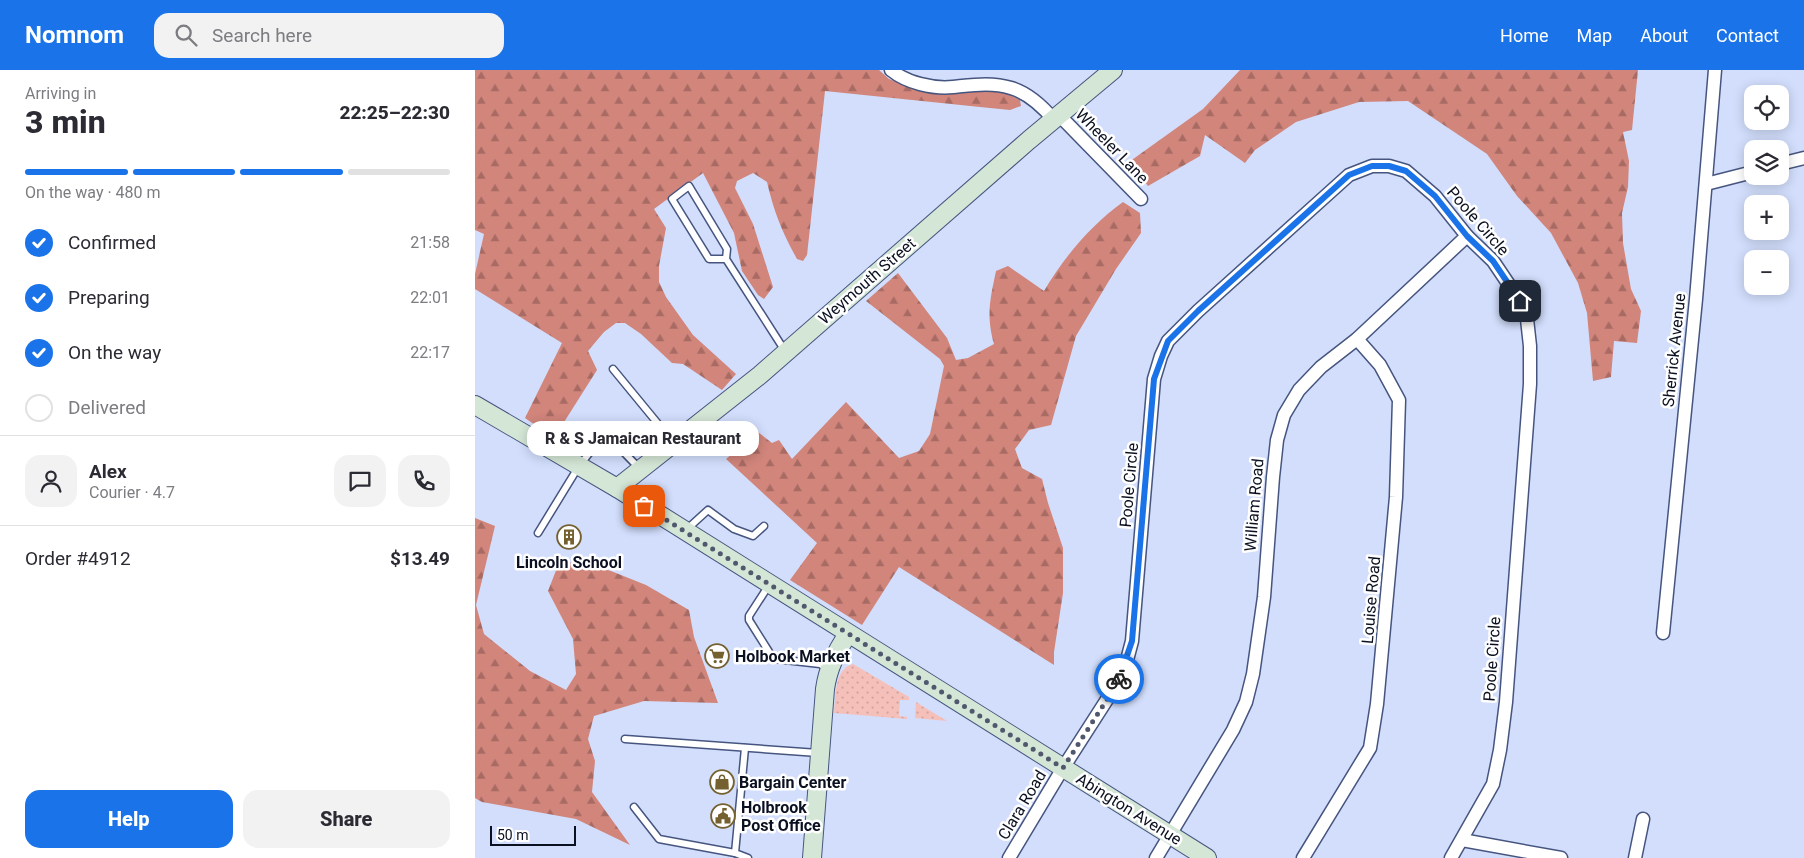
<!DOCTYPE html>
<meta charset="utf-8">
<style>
body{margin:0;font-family:Roboto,sans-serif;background:#f2f2f3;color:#2b2b33;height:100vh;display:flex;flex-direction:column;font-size:19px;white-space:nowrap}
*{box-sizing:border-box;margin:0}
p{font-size:16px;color:#7c7c81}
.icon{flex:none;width:28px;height:28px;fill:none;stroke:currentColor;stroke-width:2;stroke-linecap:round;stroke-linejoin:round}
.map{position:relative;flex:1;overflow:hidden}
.side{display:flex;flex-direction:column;background:#fff;width:475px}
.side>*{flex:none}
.fabs{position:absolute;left:1269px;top:15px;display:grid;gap:10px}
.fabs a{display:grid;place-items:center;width:45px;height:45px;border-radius:10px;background:#fff;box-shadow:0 2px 12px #0003;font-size:25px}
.scale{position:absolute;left:15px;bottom:12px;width:86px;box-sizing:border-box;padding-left:5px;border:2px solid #0a1020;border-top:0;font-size:14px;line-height:18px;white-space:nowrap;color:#0a1020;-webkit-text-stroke:4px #fff;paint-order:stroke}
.pin{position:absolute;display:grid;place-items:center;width:42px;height:42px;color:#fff;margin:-21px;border-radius:10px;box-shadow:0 2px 8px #0006}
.courier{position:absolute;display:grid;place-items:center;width:50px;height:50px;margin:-25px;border:4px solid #1a73e8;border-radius:50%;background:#fff;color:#222;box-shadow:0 1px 6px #0007}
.bubble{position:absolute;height:35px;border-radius:15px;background:#fff;box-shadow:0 2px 12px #0003;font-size:16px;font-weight:800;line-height:35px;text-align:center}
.overview em{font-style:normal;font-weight:800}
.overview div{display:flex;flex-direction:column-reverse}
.overview{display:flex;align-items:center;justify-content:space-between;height:85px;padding:0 25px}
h1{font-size:32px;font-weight:800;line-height:38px}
.bar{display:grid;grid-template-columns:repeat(4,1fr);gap:8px 5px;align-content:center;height:60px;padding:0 25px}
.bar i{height:6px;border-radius:4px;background:#e1e1e2}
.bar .current{background:#1a73e8}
.bar p{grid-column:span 4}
.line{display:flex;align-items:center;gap:12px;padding:0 25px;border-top:1px solid #e1e1e2}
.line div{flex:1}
.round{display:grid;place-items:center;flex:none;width:52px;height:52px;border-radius:15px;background:#f2f2f3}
ol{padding:0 25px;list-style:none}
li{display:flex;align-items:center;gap:15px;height:55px}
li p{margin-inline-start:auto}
li .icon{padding:5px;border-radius:50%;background:#1a73e8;color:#fff;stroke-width:4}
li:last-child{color:#7c7c81}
li i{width:28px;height:28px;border:2px solid #e1e1e2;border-radius:50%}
.primary-button{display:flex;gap:10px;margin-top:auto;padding:10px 25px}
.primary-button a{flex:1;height:58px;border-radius:15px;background:#1a73e8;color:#fff;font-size:20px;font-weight:800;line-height:58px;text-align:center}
.primary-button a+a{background:#f2f2f3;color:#2b2b33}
header{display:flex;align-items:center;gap:30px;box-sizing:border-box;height:70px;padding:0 25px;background:#1a73e8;color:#fff}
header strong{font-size:24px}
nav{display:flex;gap:28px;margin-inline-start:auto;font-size:18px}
.search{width:350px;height:45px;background:#f2f2f3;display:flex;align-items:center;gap:12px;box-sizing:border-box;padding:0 18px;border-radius:15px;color:#7c7c81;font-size:19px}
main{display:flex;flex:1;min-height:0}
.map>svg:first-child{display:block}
.green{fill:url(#green-dots)}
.forest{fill:url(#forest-firs)}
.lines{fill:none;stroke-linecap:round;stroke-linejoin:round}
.lane-casing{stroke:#46557f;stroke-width:9}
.street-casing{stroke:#46557f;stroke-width:15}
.secondary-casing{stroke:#46557f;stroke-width:20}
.lane{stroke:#fff;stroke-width:6}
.street{stroke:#fff;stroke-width:12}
.secondary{stroke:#d4e6d6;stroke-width:18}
.done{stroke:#50586d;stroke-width:5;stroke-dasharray:0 9}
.route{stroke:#1a73e8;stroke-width:6}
.labels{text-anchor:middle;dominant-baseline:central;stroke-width:5;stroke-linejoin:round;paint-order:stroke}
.street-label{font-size:16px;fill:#0a1020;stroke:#fff}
.poi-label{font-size:16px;font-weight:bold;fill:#0a1020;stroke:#fff;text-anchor:start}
</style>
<header>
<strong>Nomnom</strong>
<div class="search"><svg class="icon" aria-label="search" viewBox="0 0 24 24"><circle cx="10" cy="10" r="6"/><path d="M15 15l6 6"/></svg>Search here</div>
<nav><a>Home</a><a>Map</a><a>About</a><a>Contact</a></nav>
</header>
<main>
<section class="side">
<div class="overview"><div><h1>3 min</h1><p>Arriving in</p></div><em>22:25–22:30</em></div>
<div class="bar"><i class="current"></i><i class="current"></i><i class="current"></i><i></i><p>On the way · 480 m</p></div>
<ol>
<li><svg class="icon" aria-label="check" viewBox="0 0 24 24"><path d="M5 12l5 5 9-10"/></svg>Confirmed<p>21:58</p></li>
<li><svg class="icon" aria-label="check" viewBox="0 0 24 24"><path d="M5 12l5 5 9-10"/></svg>Preparing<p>22:01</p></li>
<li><svg class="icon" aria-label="check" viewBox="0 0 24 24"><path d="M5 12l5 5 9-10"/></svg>On the way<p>22:17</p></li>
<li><i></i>Delivered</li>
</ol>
<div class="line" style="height:90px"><a class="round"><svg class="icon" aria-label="person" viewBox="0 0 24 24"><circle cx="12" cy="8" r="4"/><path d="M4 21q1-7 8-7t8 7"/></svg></a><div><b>Alex</b><p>Courier · 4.7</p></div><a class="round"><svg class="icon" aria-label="chat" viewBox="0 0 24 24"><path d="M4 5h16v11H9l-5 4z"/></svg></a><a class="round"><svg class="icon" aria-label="phone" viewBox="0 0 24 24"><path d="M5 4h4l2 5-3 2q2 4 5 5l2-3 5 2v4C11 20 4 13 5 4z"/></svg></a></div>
<div class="line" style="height:65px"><div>Order #4912</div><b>$13.49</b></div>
<div class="primary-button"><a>Help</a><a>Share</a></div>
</section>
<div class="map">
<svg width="1329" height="788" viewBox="0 0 1329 788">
<defs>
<pattern id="green-dots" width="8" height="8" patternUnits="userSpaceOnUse" patternTransform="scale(1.25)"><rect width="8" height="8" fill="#f5c0b9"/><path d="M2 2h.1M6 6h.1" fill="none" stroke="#d1a49f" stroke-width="1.8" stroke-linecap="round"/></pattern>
<pattern id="forest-firs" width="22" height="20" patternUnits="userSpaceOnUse" patternTransform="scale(1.25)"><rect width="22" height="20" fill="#d1857b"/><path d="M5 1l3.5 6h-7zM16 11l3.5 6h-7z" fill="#a86b64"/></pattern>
</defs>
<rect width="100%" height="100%" fill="#d2defc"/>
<g class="green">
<path d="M378,594L434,627V630H425L424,646L432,647V649L359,643C361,626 359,599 378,594Z"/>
<path d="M441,632L472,651L440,648Z"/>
</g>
<g class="forest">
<path d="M0,0H404L414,9L449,21L479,24L507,20L531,23L545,30L546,36L535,40L505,37L350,21L332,185L328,191L322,189C307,162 299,142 292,112L278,103L262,111L260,118L278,154L298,217L289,229L283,225L267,201L259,163L228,103L179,139L191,158L184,196V212L191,227L218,265L261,304L247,320L208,294L197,293L166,264L150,253H141L129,262L113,281L122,300L79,368L50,348L87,273L0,219V204L9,164L0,160Z"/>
<path d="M765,0H1163L1157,60L1148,62L1154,91L1153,117L1147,143L1148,173L1156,219L1166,241L1162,273L1139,271L1136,307L1118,311L1112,243L1103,213L1076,163L1042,126L1012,84L933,31L884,32L821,52L780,80L770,93L730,65L725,86L673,116L654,92L728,39Z"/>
<path d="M648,132L665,143L666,163L641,199L601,266L576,355L554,360L540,379L547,398L567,409L573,433L588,478V523L579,582V595L424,497L387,555L315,510L342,473L251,389L283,362L297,373L304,370L317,389L371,332L424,388L444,381L455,364L469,296L465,289L391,231L423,203L472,268L481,290L493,288L519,274C511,245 515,230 521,201L533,196L569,221C589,187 616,155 648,132Z"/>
<path d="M0,448L20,456L1,535L9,564L55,601L91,620L101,604L98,569L73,521L82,498L99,491L136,501L171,515L214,540L219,567L243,633L169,631L119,646L113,669L120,691L117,722L155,775L101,749L7,732L0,728Z"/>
</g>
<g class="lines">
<g class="lane-casing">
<g id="lane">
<path d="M251,189H234L197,129L214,116L252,179L251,189L310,281"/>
<path d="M138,299L198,372"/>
<path d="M211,460L233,440L259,459L278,466L289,456"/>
<path d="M63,463L104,396L124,371L130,368L136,369L164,398"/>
<path d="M294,515L274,546V550L296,585L301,589L345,594L353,599"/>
<path d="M150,669L343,683"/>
<path d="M270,678L260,783L273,788"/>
<path d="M159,737L184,769L260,783"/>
</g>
</g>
<g class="street-casing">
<g id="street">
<path d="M416,0C432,13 458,19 478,17C498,15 517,12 536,18C553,23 568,37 579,50"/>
<path d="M584,45L666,129"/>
<path d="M1305,94L1329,88"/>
<path d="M1231,114L1278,102"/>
<path d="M1188,563L1221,229L1240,0"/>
<path d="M987,770L1086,788"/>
<path d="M534,788L588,698L640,617L652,590L657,571L679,309L686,286L693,271L723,241L874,105L897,96H914L931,101L960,126L992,166L1018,191L1051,240L1055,276V314L1031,632L1025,680L1018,714L976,788"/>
<path d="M681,788L758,660L771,632L778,604L789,527L798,407L802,370L809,345L824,320L846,297L882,269L992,166"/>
<path d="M828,788L895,678L902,634L921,427L924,330L905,295L882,269"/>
<path d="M1160,788L1168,749"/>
</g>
</g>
<g class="secondary-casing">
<g id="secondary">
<path d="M0,335L142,418L732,788"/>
<path d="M142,418L285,305L554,70L638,0"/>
<path d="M337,788L350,619C353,598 361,582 373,564"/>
</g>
</g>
<use href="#lane" class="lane"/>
<use href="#street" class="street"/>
<use href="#secondary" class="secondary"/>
</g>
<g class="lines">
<path class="done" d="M169,436L588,698L640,617L644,609"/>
<path class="route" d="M644,609L657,571L679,309L693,271L723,241L874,105L897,96H914L931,101L960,126L992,166L1018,191L1045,231"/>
</g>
<defs>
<g id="building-ring" transform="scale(1.25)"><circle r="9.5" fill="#fff" stroke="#756130" stroke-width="1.5"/><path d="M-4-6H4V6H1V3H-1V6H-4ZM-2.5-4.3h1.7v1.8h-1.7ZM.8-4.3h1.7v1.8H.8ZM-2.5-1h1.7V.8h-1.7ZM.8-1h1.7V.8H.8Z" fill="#756130"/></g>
<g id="supermarket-ring" transform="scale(1.25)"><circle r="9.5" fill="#fff" stroke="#756130" stroke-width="1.5"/><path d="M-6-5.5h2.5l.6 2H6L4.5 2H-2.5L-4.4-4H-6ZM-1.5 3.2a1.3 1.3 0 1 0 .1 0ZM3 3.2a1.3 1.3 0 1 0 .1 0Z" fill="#756130"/></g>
<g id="shop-ring" transform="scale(1.25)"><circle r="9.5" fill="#fff" stroke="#756130" stroke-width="1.5"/><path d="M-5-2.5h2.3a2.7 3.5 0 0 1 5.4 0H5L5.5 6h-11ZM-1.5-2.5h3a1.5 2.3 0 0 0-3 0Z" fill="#756130"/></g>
<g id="civic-ring" transform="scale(1.25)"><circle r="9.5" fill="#fff" stroke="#756130" stroke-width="1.5"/><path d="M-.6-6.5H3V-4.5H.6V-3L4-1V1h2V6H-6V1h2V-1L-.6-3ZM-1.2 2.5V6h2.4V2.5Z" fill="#756130"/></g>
</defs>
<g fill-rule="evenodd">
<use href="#building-ring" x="94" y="467"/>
<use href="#supermarket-ring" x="242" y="586"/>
<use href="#shop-ring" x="247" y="712"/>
<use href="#civic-ring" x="248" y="746"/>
</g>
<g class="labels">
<g class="street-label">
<text transform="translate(637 76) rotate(46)">Wheeler Lane</text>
<text transform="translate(1003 151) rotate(49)">Poole Circle</text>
<text transform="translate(392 211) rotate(-41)">Weymouth Street</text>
<text transform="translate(1199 280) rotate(-84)">Sherrick Avenue</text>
<text transform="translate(654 415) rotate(-85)">Poole Circle</text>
<text transform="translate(779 435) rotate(-85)">William Road</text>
<text transform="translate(896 530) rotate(-85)">Louise Road</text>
<text transform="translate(1017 589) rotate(-86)">Poole Circle</text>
<text transform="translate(547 735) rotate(-59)">Clara Road</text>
<text transform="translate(654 739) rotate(32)">Abington Avenue</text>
</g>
<g class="poi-label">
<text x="94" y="492" text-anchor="middle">Lincoln School</text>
<text x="260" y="586">Holbook Market</text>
<text x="264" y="712">Bargain Center</text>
<text x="266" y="737">Holbrook<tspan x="266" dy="18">Post Office</tspan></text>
</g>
</g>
</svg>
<div class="fabs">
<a><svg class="icon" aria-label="locate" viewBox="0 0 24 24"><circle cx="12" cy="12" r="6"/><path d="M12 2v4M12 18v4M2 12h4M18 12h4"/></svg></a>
<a><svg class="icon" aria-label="layers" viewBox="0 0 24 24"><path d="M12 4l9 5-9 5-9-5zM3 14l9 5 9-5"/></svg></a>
<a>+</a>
<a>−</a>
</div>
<div class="scale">50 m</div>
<div class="pin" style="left:169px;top:436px;background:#ea580c"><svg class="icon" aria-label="bag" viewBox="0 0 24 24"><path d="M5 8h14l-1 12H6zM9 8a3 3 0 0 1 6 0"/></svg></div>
<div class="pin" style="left:1045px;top:231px;background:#1f2937"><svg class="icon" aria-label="home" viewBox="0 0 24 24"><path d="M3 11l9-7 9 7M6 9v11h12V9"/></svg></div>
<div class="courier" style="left:644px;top:609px"><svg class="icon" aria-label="bike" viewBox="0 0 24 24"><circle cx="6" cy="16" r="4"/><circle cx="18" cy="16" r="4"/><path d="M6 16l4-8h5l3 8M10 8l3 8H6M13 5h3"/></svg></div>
<div class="bubble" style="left:52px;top:351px;width:232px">R &amp; S Jamaican Restaurant</div>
</div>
</main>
